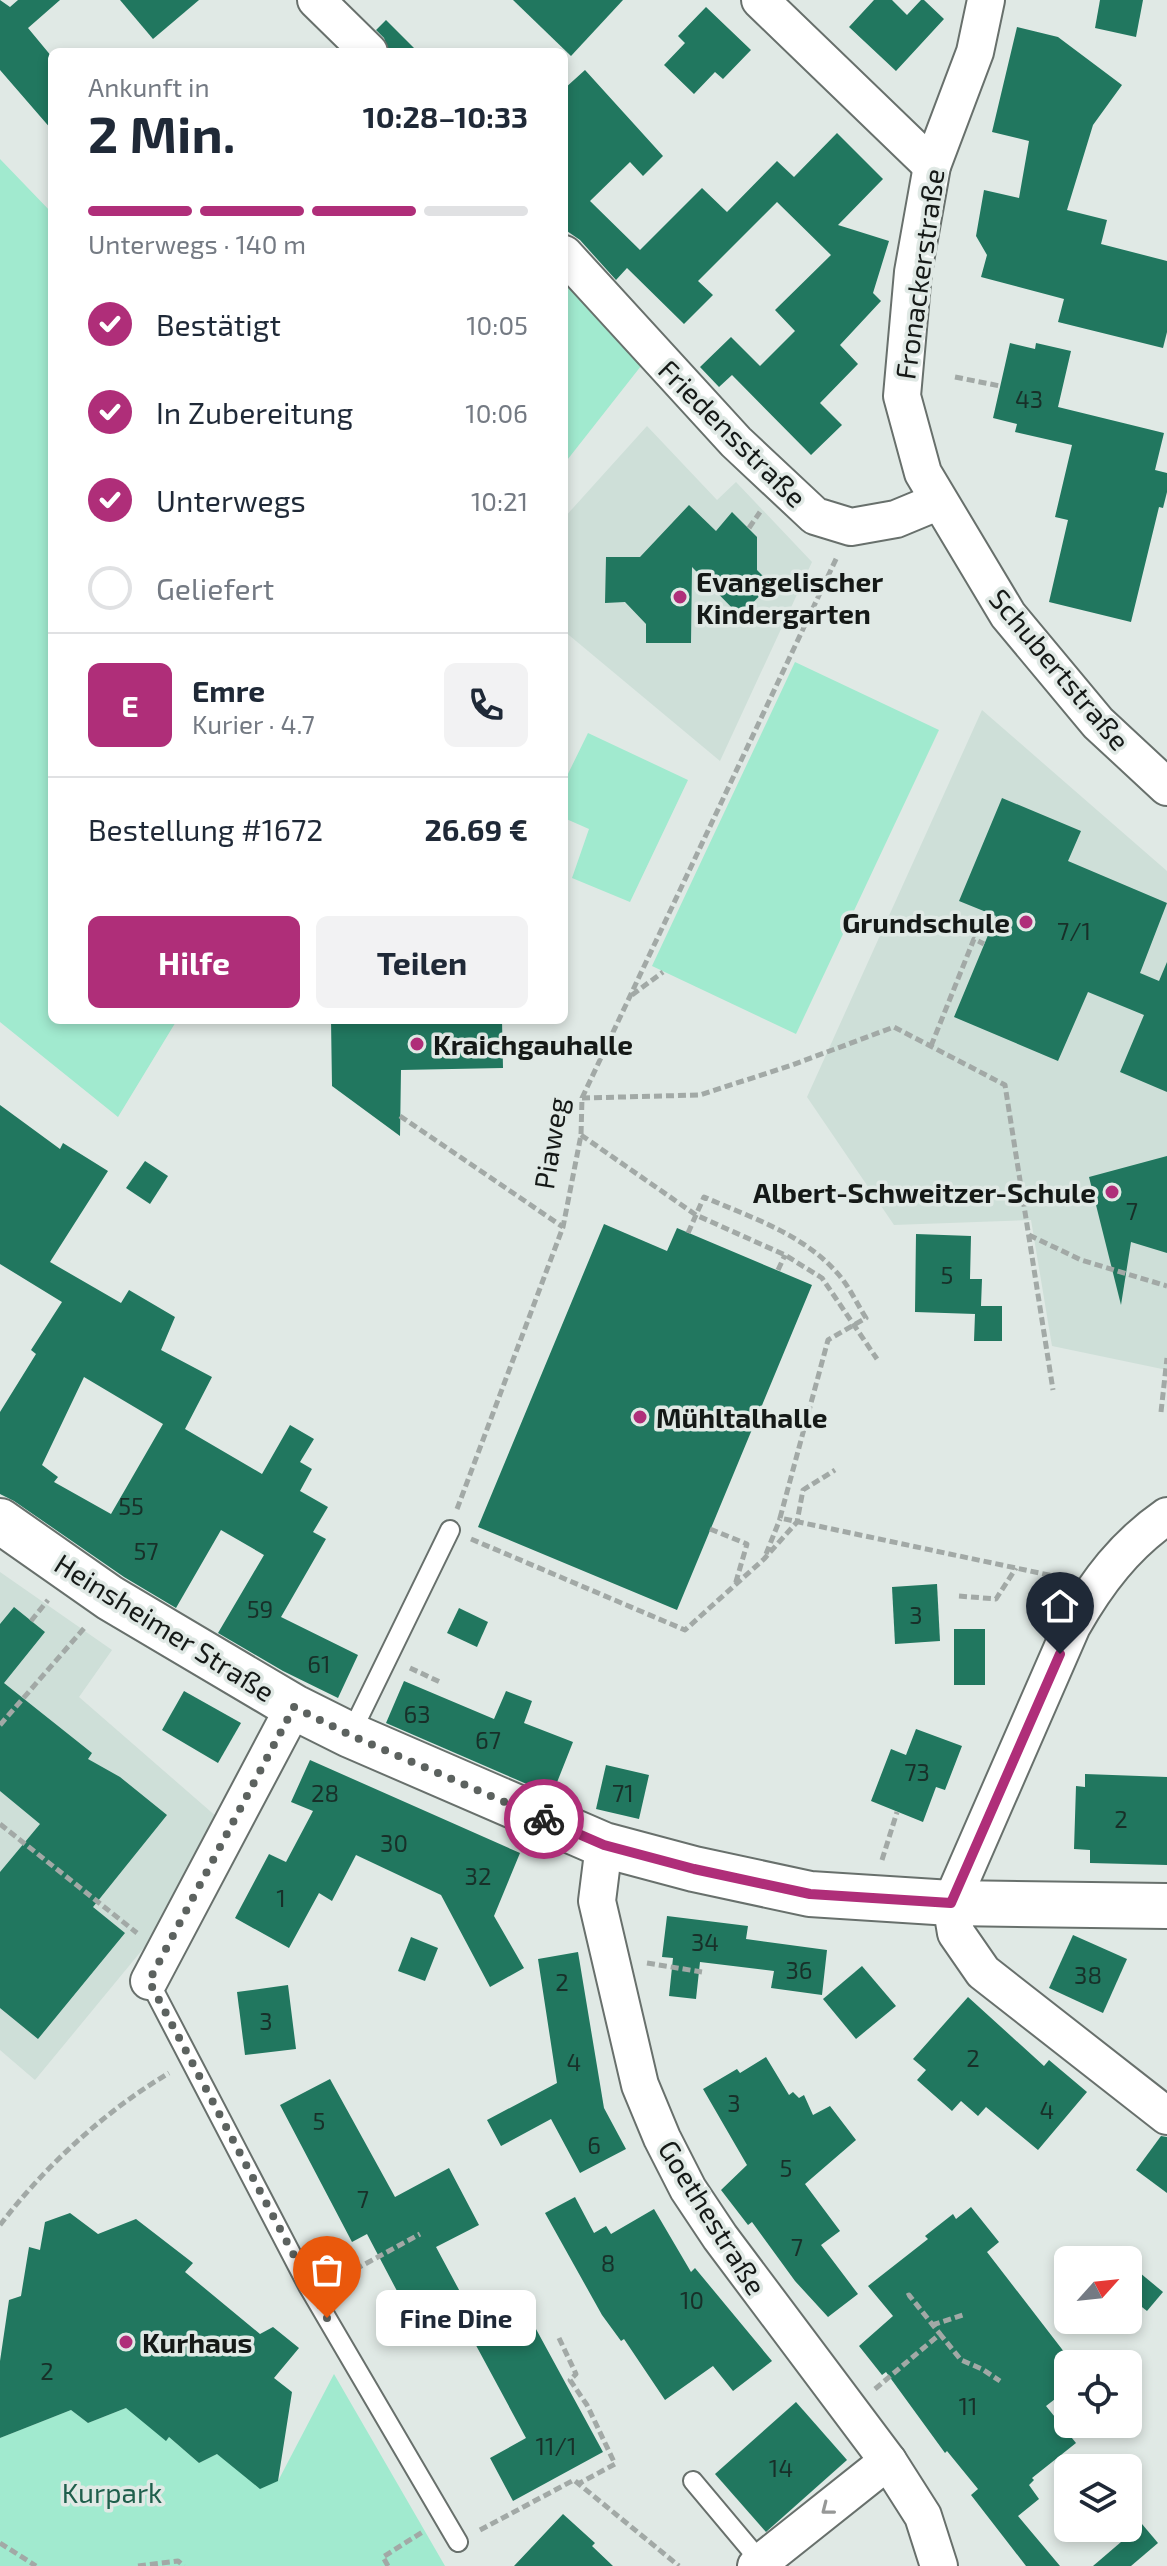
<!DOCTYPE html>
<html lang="de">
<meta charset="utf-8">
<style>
body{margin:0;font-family:"Exo 2",sans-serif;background:#f2f2f3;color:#1f2937;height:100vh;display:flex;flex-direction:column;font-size:30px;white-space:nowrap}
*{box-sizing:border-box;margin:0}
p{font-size:26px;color:#747a83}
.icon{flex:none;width:44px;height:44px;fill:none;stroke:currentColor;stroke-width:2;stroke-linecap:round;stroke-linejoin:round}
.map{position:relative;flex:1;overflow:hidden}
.panel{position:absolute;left:48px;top:48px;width:520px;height:976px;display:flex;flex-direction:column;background:#fff;border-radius:12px;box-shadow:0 4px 12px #0003}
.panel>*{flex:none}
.needle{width:52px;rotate:63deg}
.buttons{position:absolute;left:1054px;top:2246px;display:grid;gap:16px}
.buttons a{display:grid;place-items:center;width:88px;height:88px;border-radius:12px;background:#fff;box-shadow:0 4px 12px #0003;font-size:40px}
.pin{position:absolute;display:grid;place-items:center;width:68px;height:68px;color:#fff;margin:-82px -34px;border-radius:50% 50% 50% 0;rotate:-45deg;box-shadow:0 0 8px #0007}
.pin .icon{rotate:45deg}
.courier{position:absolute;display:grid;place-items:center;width:80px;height:80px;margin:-40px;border:6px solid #af2e79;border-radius:50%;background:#fff;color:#222;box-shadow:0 2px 10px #0007}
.bubble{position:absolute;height:56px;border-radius:12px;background:#fff;box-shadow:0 4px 12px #0003;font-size:26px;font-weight:700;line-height:56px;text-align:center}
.head em{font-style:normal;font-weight:700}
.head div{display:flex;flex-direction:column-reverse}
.head{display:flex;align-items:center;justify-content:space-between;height:136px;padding:0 40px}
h1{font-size:52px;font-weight:700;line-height:60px}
.bar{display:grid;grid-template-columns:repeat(4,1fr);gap:12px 8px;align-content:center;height:96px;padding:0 40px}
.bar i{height:10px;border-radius:6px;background:#e0e1e3}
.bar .current{background:#af2e79}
.bar p{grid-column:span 4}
.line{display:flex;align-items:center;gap:20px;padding:0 40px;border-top:2px solid #e0e1e3}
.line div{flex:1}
.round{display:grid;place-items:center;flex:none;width:84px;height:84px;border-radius:12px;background:#f2f2f3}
ol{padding:0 40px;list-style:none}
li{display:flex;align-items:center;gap:24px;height:88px}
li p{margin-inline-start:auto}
li .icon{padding:8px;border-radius:50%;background:#af2e79;color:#fff;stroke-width:4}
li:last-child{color:#747a83}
li i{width:44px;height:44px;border:4px solid #e0e1e3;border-radius:50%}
.button{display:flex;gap:16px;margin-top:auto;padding:16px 40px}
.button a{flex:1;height:92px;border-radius:12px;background:#af2e79;color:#fff;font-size:32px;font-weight:700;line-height:92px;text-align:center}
.button a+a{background:#f2f2f3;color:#1f2937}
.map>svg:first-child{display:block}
.built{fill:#cedfd8}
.green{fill:#a1eacf}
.building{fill:#21775f;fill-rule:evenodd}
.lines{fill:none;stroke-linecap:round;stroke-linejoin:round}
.service-casing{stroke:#68706c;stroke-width:22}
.minor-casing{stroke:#68706c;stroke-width:40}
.tertiary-casing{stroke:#68706c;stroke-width:48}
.path{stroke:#a2a9a6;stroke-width:5;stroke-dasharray:8 4;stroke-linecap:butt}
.service{stroke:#fff;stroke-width:18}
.minor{stroke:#fff;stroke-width:36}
.tertiary{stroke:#fff;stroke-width:44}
.oneway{stroke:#969897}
.done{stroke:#5c625f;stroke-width:8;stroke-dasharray:0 14.4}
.route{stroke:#af2e79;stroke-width:10}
.poi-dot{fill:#af2e79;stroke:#e0e9e5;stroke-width:3}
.labels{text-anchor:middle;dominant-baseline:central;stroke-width:7;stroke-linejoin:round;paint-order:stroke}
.number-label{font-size:24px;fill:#183029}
.street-label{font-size:28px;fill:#151917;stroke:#e0e9e5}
.poi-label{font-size:28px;font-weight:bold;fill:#151917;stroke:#e0e9e5;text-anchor:start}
.park-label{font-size:28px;fill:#1f5f4c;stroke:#e0e9e5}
</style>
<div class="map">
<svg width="1167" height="2566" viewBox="0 0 1167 2566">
<rect width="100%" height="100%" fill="#e0e9e5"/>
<g class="built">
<path d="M647,426L717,500L736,482L812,562L720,761L564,631V518Z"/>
<path d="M982,710L1167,871V1370L1052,1346L1031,1220L894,1225L807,1097Z"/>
<path d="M0,1572L112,1650L79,1697L218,1818L152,1938L35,2080L0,2050Z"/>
</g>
<g class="green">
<path d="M0,159L52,213V1020H177L118,1117L0,1022Z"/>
<path d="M564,275L626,337L641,366L564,464Z"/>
<path d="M795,662L939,730L796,1034L652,966Z"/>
<path d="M588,733L688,780L630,902L572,878L589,829L564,818V782Z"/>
<path d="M334,2374L445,2566H0V2438L71,2410L88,2423L131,2406L166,2440L169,2437L199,2463L217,2454L278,2481Z"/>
</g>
<g class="building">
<path d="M0,0L10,7L18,0H60L28,28L52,57V130L0,70Z"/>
<path d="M120,0H199L153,39Z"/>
<path d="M513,0H623L571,56Z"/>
<path d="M874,0H892L907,15L921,0H924L944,19L896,71L849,27Z"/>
<path d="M1100,0H1143L1136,37L1095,28Z"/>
<path d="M706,7L751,50L723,79L715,72L694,94L664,65L685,43L678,36Z"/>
<path d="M386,20L418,52H389L384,38L376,30Z"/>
<path d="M1017,27L1058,37L1122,85L1093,125L1067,210L1107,220L1101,244L1167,261V332L1163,348L1058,322L1064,299L981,277L987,255L976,236L984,190L1019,198L1029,141L992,132Z"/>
<path d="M585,70L663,156L643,176L630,162L590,201L640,250L702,188L727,212L777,161L794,177L837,133L883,179L838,225L889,241L873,293L881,301L840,345L858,364L820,403L842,425L811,455L732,375L719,387L700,367L731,337L760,366L795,331L775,310L831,255L777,202L698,281L713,295L684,324L627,268L616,280L580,240L564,229V89Z"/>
<path d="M1010,343L1035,349L1036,343L1071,351L1058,407L1164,433L1155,470L1167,473V492L1163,508L1159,507L1131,622L1049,602L1068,520L1055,517L1072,445L1015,432L1017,424L993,418Z"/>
<path d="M689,505L716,531L732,512L757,537V570L771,584L740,616L692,567L691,643H646V624L625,602L605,603L606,557H640Z"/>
<path d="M1002,798L1081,831L1068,861L1167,903L1140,973L1159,981L1167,962V1092L1120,1072L1144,1015L1088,992L1058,1061L954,1017L996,916L959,901Z"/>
<path d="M331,1020H502L503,1068L401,1070L400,1136L332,1086Z"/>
<path d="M0,1105L60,1149L63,1143L108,1171L50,1262L121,1303L129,1290L175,1317L161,1350L212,1377L185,1429L262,1474L290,1425L314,1439L300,1462L312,1469L300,1491L328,1507L313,1532L326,1539L281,1617L358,1655L338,1698L283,1671L218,1633L264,1555L221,1530L176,1608L124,1577L14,1501L0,1494V1412L36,1354L31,1350L62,1302L0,1264ZM84,1377L163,1424L111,1514L54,1482L58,1477L42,1465Z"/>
<path d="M1167,1156V1253L1131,1242L1121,1305L1089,1177Z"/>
<path d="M145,1161L168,1176L150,1204L126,1188Z"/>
<path d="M604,1224L667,1251L677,1228L812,1285L677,1610L478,1527Z"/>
<path d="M916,1234L971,1236L970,1279H982L981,1306H1002V1341H974L975,1314L915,1312Z"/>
<path d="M937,1584L940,1641L895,1644L892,1587Z"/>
<path d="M14,1607L45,1632L4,1683L92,1753L88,1759L120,1777L167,1815L93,1907L125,1933L38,2039L0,2008V1872L40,1824L0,1791V1624Z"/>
<path d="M459,1608L488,1622L477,1647L447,1633Z"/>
<rect x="954" y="1629" width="31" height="56"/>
<path d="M404,1681L494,1719L506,1691L532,1701L524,1723L573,1742L552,1795L386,1723Z"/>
<path d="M184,1691L241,1723L218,1763L162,1730Z"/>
<path d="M916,1729L962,1746L945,1790L936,1787L923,1822L871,1801L891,1749L906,1755Z"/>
<path d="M310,1760L520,1853L494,1916L524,1968L490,1987L441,1895L356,1855L332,1901L319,1893L289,1948L235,1918L269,1854L286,1862L313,1811L291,1802Z"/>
<path d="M606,1765L649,1775L639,1819L596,1809Z"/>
<path d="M1085,1774L1167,1777V1865L1090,1863V1850L1074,1849L1076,1786L1085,1787Z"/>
<path d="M667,1916L748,1926L746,1939L827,1950L822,1995L771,1988L774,1971L700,1962L696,1999L669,1996L673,1958L662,1957Z"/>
<path d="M1073,1935L1127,1959L1103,2013L1049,1988Z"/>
<path d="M411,1937L438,1948L425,1981L398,1971Z"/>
<path d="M578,1952L604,2108L626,2149L580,2173L551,2119L501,2146L487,2120L557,2083L538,1959Z"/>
<path d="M862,1966L896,2006L856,2039L823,1999Z"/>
<path d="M288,1985L296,2049L245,2055L237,1992Z"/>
<path d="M968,1997L1044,2066L1049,2060L1087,2092L1038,2150L986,2107L978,2116L961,2101L952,2111L917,2080L926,2070L913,2059Z"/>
<path d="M766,2057L789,2095L793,2092L799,2098L804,2095L813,2115L830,2106L856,2140L805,2184L840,2231L821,2245L858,2294L828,2317L795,2281L752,2222L748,2225L721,2190L747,2165L703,2089L737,2069L740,2073Z"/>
<path d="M330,2079L395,2197L449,2168L479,2225L436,2247L465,2301L416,2327L367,2234L352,2242L280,2105Z"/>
<path d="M1161,2136L1167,2137V2193L1136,2170Z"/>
<path d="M575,2197L594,2233L606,2226L611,2234L654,2209L691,2272L695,2268L772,2361L733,2391L713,2366L665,2400L624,2339L621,2341L602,2315L545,2213Z"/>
<path d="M971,2207L999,2242L987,2252L1068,2357V2389L1046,2406L1076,2443L1032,2478L1034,2480L1029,2485L1039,2499L1018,2516L1060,2566H1026L971,2495L978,2489L947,2451L945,2453L886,2372L882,2375L859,2346L893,2316L868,2286L928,2239L925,2236L953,2214L956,2219Z"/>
<path d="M70,2213L98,2234L136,2219L193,2263L185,2272L260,2334L273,2327L299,2348L274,2378L292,2392L278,2481L260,2489L217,2454L199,2463L169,2437L166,2441L126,2408L88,2423L71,2410L0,2438V2361L9,2300L21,2296L29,2247L40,2250L45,2222Z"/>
<path d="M1128,2263L1163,2292L1147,2311L1128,2296Z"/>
<path d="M518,2296L603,2452L513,2501L490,2458L526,2438L465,2325Z"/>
<path d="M796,2402L847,2460L766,2532L715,2474Z"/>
<path d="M563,2514L595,2543L592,2546L613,2566H514Z"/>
<path d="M1142,2524L1158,2543L1131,2566H1093Z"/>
</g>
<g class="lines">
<g class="service-casing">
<g id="service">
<path d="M350,1735L450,1530"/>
<path d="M149,1981L308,2286L458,2542"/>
<path d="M693,2481L761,2562"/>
</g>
</g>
<g class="minor-casing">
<g id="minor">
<path d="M316,0L369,52"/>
<path d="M760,0L932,166"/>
<path d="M986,0L975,52L932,166L913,272L902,396L923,473L1008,615L1098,723L1167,787"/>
<path d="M564,254L736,442L815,516L851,527L896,519L937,502"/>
<path d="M1167,1516C1125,1545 1097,1582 1072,1626L951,1903L956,1933L983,1972L1167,2116"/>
<path d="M604,1845L597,1901L640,2085L662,2138L688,2189L720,2237L888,2461L923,2516L939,2566"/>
<path d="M149,1981L294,1707"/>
<path d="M756,2566L888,2461"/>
</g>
</g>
<g class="tertiary-casing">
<path id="tertiary" d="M0,1521L110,1598L294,1707L350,1735L604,1845L694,1869L810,1894L951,1903L1167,1906"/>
</g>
<g class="path">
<path d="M955,377L1000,386"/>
<path d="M749,528L760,512"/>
<path d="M632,995L663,972"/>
<path d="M931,1046L974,939L984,944"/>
<path d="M582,1098L700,1095L792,1065L894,1027L1005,1085L1053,1390"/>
<path d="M400,1116L563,1227"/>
<path d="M581,1135L696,1215L785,1255L822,1278L877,1359"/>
<path d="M688,1233L704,1197C752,1218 804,1234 839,1275C850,1288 857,1304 866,1318L828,1340L780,1518L1063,1578"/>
<path d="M1029,1235L1081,1260L1167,1286"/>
<path d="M778,1270L785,1255"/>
<path d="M1161,1412L1167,1358"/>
<path d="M457,1509L563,1227L581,1135L582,1098L837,557"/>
<path d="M710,1529L747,1544L735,1585"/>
<path d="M471,1539L685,1630L764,1559L797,1522L803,1490L835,1470"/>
<path d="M766,1554L780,1519"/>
<path d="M959,1596L996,1599L1016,1568"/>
<path d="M31,1621L48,1600"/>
<path d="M410,1668L440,1682"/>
<path d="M0,1725L86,1626"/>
<path d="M0,1824L137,1933"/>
<path d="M882,1860L897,1812"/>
<path d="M647,1963L702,1972"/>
<path d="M0,2225C45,2166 105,2111 169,2073"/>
<path d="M334,2281L420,2234"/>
<path d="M907,2296L909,2295L940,2334"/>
<path d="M932,2325L966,2314"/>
<path d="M559,2338L576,2374L570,2380L587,2405L615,2464L578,2484"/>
<path d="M875,2389L940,2334L961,2360L982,2369L1000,2381"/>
<path d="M480,2530L574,2480L679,2566"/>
<path d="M0,2543L36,2566"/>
<path d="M138,2566L178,2561L184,2566"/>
<path d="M388,2566L383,2557L424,2531"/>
</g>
<use href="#service" class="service"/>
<use href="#minor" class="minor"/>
<use href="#tertiary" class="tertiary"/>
</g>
<defs><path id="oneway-chevron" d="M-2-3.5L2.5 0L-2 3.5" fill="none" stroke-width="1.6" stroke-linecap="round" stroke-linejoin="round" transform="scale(2)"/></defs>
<use class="oneway" href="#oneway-chevron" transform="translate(827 2509) rotate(142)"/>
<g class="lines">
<path class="done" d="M327,2318L149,1981L294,1707L350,1735L544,1819"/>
<path class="route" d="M544,1819L604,1845L694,1869L810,1894L951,1903L1060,1654"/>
</g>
<g class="poi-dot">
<circle cx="680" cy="597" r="8"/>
<circle cx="1026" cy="922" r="8"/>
<circle cx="417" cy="1044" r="8"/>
<circle cx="1112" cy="1192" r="8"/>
<circle cx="640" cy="1417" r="8"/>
<circle cx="126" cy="2342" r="8"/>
</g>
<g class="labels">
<g class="number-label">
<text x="1029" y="398">43</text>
<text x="1074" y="930">7/1</text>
<text x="1132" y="1210">7</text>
<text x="947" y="1274">5</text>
<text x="131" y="1505">55</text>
<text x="146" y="1550">57</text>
<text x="260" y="1608">59</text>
<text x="916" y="1614">3</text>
<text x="319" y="1663">61</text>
<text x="417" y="1713">63</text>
<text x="488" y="1739">67</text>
<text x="917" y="1771">73</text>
<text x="325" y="1792">28</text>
<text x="623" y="1792">71</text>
<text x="1121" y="1818">2</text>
<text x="394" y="1842">30</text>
<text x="478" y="1875">32</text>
<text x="281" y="1897">1</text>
<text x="705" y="1941">34</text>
<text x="799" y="1969">36</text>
<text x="1088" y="1974">38</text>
<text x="562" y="1981">2</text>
<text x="266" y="2020">3</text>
<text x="973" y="2057">2</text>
<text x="574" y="2061">4</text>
<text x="734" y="2102">3</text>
<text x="1047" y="2109">4</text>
<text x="319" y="2120">5</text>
<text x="594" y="2144">6</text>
<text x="786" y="2167">5</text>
<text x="363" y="2198">7</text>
<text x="797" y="2246">7</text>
<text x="608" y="2262">8</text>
<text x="692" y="2299">10</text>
<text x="47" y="2370">2</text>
<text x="968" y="2405">11</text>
<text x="556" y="2445">11/1</text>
<text x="781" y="2467">14</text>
</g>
<g class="street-label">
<text transform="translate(919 274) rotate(-82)">Fronackerstraße</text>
<text transform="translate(733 433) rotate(45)">Friedensstraße</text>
<text transform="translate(1060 669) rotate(50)">Schubertstraße</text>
<text transform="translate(550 1143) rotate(-81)">Piaweg</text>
<text transform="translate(165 1627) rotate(32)">Heinsheimer Straße</text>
<text transform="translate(713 2217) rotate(58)">Goethestraße</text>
</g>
<g class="poi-label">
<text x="696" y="581">Evangelischer<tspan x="696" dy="32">Kindergarten</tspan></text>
<text x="1010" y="922" text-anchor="end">Grundschule</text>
<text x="433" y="1044">Kraichgauhalle</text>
<text x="1096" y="1192" text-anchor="end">Albert-Schweitzer-Schule</text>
<text x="656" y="1417">Mühltalhalle</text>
<text x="142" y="2342">Kurhaus</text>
</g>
<g class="park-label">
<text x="112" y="2492">Kurpark</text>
</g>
</g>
</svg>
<div class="buttons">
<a><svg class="needle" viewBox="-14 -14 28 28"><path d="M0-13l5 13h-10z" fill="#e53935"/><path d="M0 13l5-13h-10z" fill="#747a83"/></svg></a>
<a><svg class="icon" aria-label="locate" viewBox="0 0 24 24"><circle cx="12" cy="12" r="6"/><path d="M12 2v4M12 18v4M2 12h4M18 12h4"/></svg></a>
<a><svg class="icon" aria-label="layers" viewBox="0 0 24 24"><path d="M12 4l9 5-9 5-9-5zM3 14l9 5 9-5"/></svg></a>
</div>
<div class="pin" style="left:327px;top:2318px;background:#ea580c"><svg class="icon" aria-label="bag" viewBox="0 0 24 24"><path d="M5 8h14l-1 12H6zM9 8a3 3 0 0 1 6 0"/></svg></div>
<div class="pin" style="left:1060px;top:1654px;background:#1f2937"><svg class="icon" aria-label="home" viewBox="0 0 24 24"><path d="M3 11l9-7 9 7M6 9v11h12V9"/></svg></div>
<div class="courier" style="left:544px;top:1819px"><svg class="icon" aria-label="bike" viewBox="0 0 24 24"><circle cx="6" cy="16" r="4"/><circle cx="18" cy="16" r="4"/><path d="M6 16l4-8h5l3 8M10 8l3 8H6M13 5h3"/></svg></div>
<div class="bubble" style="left:376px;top:2290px;width:160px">Fine Dine</div>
<section class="panel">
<div class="head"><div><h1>2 Min.</h1><p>Ankunft in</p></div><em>10:28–10:33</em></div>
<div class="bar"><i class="current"></i><i class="current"></i><i class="current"></i><i></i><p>Unterwegs · 140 m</p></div>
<ol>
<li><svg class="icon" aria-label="check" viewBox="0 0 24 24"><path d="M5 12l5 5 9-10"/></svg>Bestätigt<p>10:05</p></li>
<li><svg class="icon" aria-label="check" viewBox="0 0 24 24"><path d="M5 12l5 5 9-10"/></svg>In Zubereitung<p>10:06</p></li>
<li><svg class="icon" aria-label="check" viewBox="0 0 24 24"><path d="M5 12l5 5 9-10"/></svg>Unterwegs<p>10:21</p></li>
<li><i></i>Geliefert</li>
</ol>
<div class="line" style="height:144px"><b class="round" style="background:#af2e79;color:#fff">E</b><div><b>Emre</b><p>Kurier · 4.7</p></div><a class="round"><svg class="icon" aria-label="phone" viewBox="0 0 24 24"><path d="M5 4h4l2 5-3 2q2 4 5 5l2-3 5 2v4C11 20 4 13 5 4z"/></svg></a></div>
<div class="line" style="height:104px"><div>Bestellung #1672</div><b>26.69 €</b></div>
<div class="button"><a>Hilfe</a><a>Teilen</a></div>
</section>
</div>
